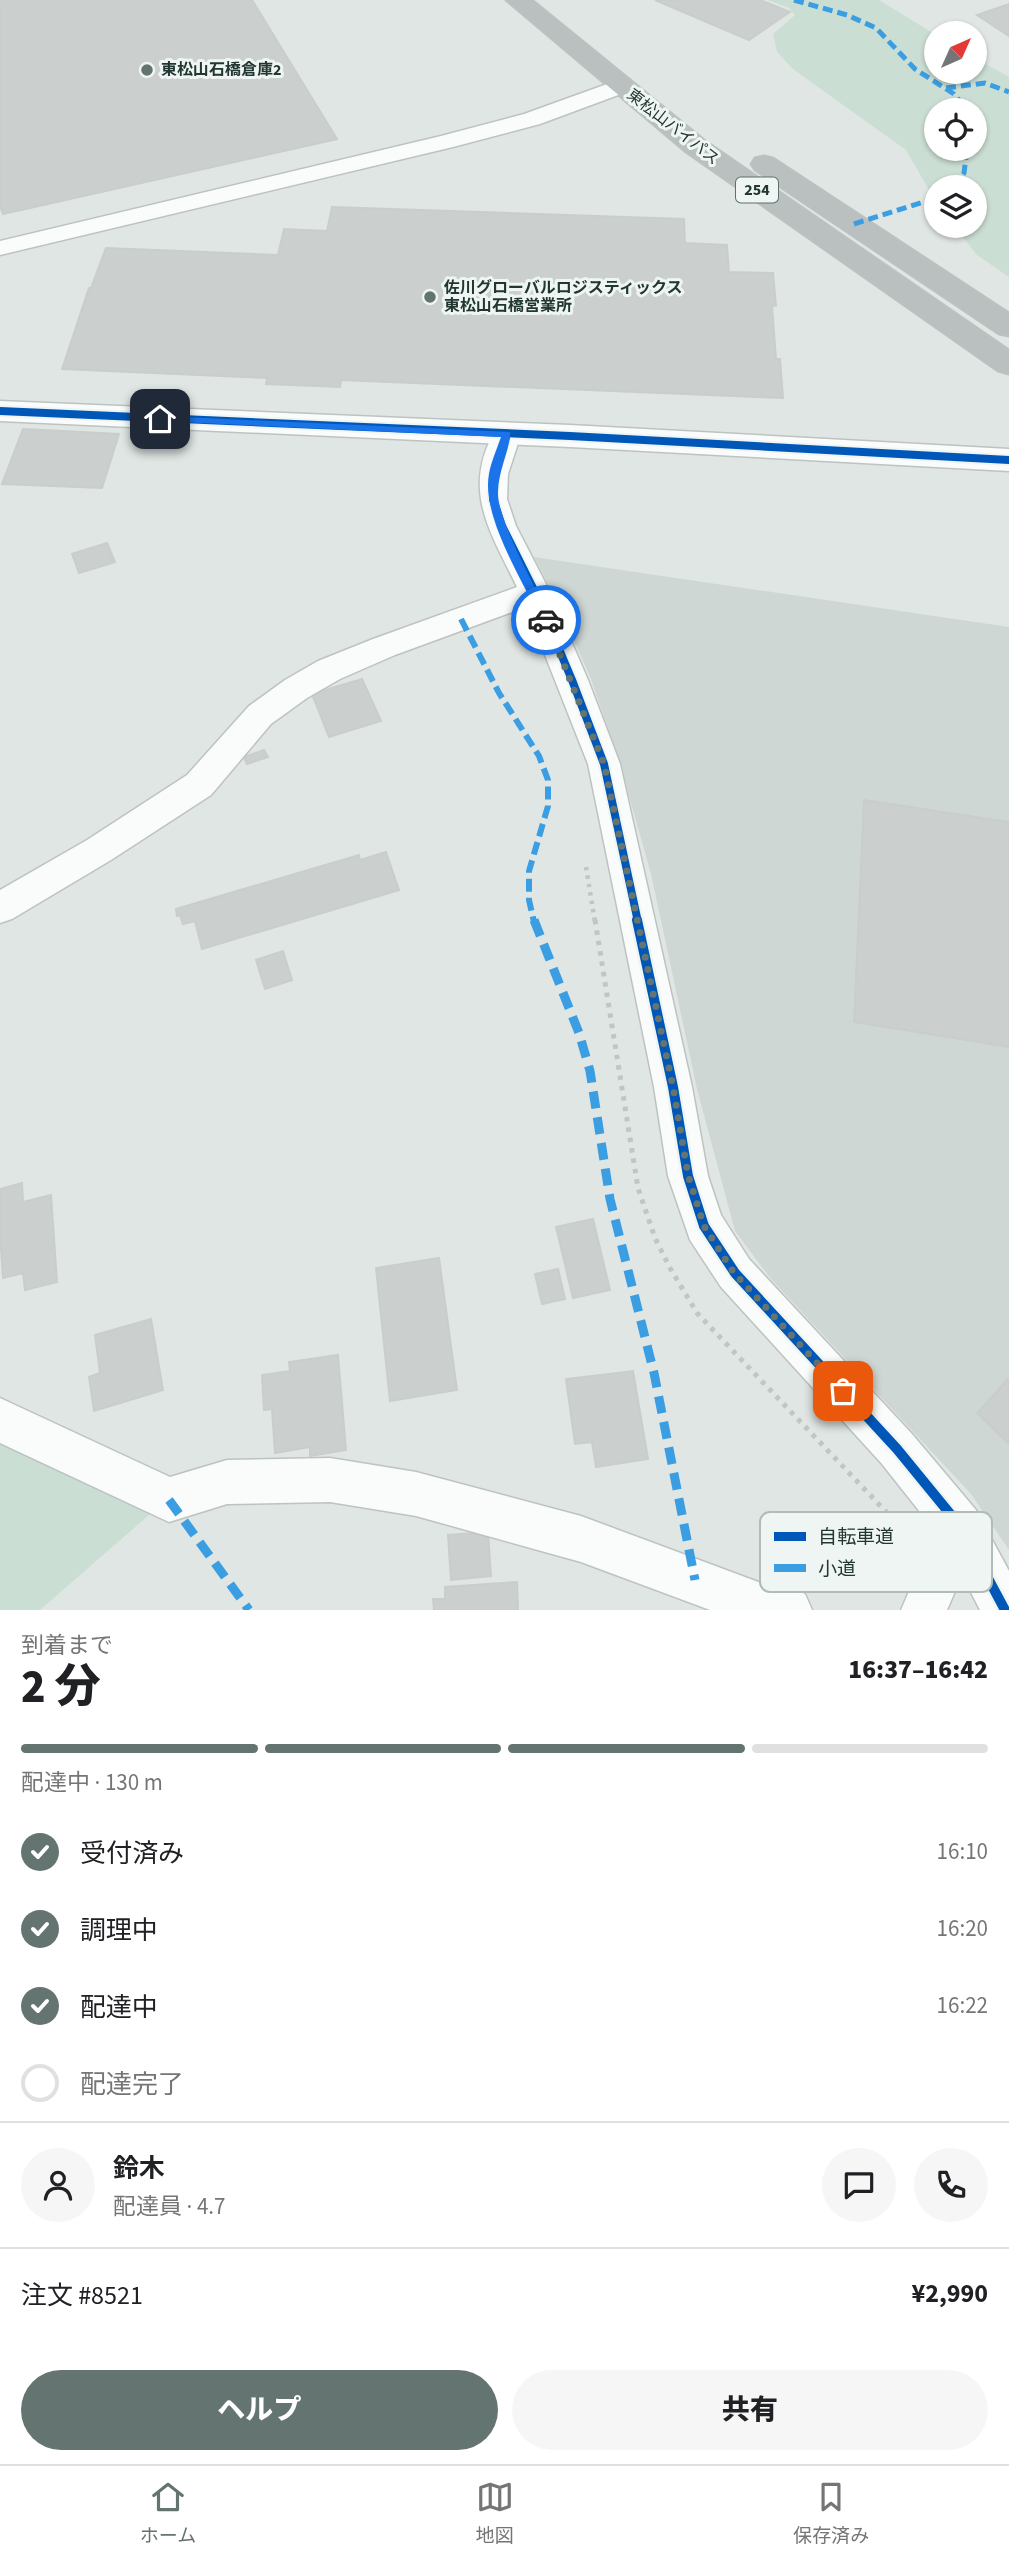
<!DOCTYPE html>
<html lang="ja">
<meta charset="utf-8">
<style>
body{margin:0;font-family:"Source Sans 3","Noto Sans JP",sans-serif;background:#f6f6f6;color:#202124;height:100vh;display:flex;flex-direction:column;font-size:26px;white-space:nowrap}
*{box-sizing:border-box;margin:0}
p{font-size:23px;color:#757577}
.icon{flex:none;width:38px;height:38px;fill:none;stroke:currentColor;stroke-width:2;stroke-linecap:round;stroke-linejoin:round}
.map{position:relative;height:1610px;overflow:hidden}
.details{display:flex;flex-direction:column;background:#fff;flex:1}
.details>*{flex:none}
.needle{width:46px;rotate:45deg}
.buttons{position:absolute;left:924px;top:21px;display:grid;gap:14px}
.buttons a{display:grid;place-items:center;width:63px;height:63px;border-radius:50%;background:#fff;box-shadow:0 2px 5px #0004;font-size:35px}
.pin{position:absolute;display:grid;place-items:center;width:60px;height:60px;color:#fff;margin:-30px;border-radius:14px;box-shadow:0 4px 10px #0006}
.courier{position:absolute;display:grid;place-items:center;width:70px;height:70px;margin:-35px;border:5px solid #1a73e8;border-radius:50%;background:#fff;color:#222;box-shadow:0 2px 9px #0007}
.overview em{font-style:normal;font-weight:800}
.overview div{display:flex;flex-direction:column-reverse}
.overview{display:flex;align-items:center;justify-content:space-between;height:119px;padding:0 21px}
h1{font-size:46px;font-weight:800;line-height:52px}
.bar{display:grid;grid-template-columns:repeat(4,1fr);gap:10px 7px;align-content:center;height:84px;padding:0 21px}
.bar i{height:9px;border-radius:5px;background:#e0e0e0}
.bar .active{background:#647470}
.bar p{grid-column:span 4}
.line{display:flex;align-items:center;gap:18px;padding:0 21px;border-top:2px solid #e0e0e0}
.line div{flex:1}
.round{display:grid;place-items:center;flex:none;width:74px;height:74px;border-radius:37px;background:#f6f6f6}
ol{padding:0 21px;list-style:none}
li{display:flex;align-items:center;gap:21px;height:77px}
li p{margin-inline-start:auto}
li .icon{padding:7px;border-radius:50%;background:#647470;color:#fff;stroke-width:4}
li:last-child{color:#757577}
li i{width:38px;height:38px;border:4px solid #e0e0e0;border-radius:50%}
.primary-button{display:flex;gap:14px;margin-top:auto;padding:14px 21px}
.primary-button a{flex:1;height:80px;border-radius:42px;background:#647470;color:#fff;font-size:28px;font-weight:800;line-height:80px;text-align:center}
.primary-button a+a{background:#f6f6f6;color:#202124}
.tabs{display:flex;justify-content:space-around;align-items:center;height:98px;border-top:2px solid #e0e0e0;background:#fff;font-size:19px;color:#757577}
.tabs a{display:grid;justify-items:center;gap:4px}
.tabs .active{color:#647470}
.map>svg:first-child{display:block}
.built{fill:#cfd7d4}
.green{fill:#cbded3;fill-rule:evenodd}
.building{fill:#cbcfce;stroke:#c9cecd;stroke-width:2}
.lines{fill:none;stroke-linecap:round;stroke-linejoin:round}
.street-casing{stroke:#bdc3c1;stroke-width:3}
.secondary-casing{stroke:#bdc3c1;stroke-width:3}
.highway-casing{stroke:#bbc3c1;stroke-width:3}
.path-far1{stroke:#bfc6c4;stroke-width:4.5;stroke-dasharray:3.5 5;stroke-linecap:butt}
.path{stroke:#bfc6c4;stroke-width:5;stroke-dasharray:4.5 6;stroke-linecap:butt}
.street{fill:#fafbfb;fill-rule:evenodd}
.secondary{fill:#fafbfb;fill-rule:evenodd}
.highway{fill:#bac0bf;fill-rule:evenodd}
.quiet-far2{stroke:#3c9ee2;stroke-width:5;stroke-dasharray:10 5;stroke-linecap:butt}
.quiet-far1{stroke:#3c9ee2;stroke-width:6;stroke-dasharray:13 6;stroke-linecap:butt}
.quiet{stroke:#3c9ee2;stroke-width:9;stroke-dasharray:17 9;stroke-linecap:butt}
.cycleway-far1-casing{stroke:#eef5f2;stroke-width:12}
.cycleway-casing{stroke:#eef5f2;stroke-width:15}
.cycleway-far1{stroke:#0057b8;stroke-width:8}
.cycleway{stroke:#0057b8;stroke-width:10}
.route{fill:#1a73e8}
.done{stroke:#647470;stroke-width:7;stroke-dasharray:0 12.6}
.poi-dot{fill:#647470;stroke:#eef5f2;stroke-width:2.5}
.labels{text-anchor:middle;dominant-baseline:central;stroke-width:6;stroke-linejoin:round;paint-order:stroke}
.far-poi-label{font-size:16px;font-weight:bold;fill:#223632;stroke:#eef5f2;text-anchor:start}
.far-street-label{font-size:16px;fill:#223632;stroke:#eef5f2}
.shield{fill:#eef5f2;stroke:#5f6f6c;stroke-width:2}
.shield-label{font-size:16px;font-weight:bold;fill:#223632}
.key{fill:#eef5f2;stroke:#b1bcb8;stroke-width:2}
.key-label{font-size:19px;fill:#223632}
</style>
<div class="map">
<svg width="1009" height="1610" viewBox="0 0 1009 1610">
<rect width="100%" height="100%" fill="#e0e6e4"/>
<path class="built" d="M534,557L1009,627V1550L971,1494L771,1279L735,1231L697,1089L651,874L619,761L591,679L554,595Z"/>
<g class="green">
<path d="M768,0H879L936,35V72H975V58L1009,77V277L977,255L954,226H975V187H936V202L906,150L793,69L777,52L773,34L795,15L789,8ZM936,110H975V149H936Z"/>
<path d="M0,1440L157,1508L40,1610H0Z"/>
</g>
<g class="building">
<path d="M0,0H252L337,139L3,214L0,206Z"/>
<path d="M655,0H760L790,12L749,40Z"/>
<path d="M1009,4V36L977,15Z"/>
<path d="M332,207L684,219L685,243L727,245L729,272L773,273L776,306L772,305L776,359H780L783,398L341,380L340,387L266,384L267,378L62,369L89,288H91L106,248L278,255L284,229L327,231Z"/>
<path d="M23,429L119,434L102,488L2,484Z"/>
<path d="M107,543L115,562L79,573L72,554Z"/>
<path d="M362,679L381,721L329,737L312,694Z"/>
<path d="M264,750L268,757L247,764L244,757Z"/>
<path d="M864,800L1009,822V1047L854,1022Z"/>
<path d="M386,852L399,890L202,949L195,921L183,924L180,915L177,916L176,909L359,855L360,860Z"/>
<path d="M283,951L292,980L265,989L256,960Z"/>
<path d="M22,1183L23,1202L51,1195L57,1282L25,1290L23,1273L3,1278L0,1234V1189Z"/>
<path d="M593,1219L610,1290L573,1298L556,1227Z"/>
<path d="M439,1258L457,1390L390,1401L376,1268Z"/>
<path d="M558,1269L565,1299L542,1304L535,1274Z"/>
<path d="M151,1319L163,1390L94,1411L89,1377L100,1373L95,1335Z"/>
<path d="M338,1355L346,1450L310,1456V1447L275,1453L272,1409L264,1410L262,1375L290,1371L289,1362Z"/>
<path d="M633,1371L648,1459L596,1467L592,1442L575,1444L566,1379Z"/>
<path d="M1008,1379L1009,1380V1444L977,1413Z"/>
<path d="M488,1532L491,1576L451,1580L448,1535Z"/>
<path d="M517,1582L518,1610H434L433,1599H445V1587Z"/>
</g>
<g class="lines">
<g class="street-casing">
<g id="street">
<path d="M621,79L629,81L632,86L629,91L540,124L453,147L0,255V241L441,136L524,114Z"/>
<path d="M507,425L517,427L521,434L508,474L507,499L516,526L550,592L588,680L620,764L692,1087L708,1176L721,1215L749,1259L912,1434L976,1510L1009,1571V1610H980L962,1575L947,1610H901L935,1531L882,1464L721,1287L690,1240L668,1176L654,1087L588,764L526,607L395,655L340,679L307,698L271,724L211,795L111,860L12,919L0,923V890L87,840L187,775L249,706L285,680L318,661L373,639L517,587C490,531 460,489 497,427Z"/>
<path d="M0,1398L170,1477L227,1460L330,1458L416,1472L581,1516L761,1583L789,1587L805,1594L812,1610H710L581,1562L416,1516L330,1502L227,1504L169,1522L0,1443Z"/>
</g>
</g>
<g class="secondary-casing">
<path id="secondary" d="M0,401L570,425L1009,449V471L570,447L0,421Z"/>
</g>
<g class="highway-casing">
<g id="highway">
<path d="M506,0H532L704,140L1009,350V374L998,371L686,152Z"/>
<path d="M764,156L773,158L1009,313V336L999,334L755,170L751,164L755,158Z"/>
</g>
</g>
<path class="path-far1" d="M586,867L595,922"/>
<path class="path" d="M595,920L638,1188L655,1238L670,1268L697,1313L911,1538"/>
<use href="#street" class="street"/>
<use href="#secondary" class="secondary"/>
<use href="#highway" class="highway"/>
<g class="quiet-far2">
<path d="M794,0L847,15L876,28L915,69L954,94L967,110"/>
<path d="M946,88L985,83L1009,92"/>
<path d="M955,187L964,173L967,149"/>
<path d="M854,224L936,198"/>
</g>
<path class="quiet-far1" d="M461,619L499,693L539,756L548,780V806L529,871V900L534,922"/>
<g class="quiet">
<path d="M534,920L579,1033L590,1071L610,1199L654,1373L695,1580"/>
<path d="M169,1500L249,1610"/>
</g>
<g class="cycleway-far1-casing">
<g id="cycleway-far1">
<path d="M0,411L570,436L1009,460"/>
<path d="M507,434L494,474L493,499L502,526L535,592L572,680L604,764L638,922"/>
</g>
</g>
<g class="cycleway-casing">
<path id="cycleway" d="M637,920L673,1087L688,1176L704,1226L735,1273L897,1449L960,1526L1005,1610"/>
</g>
<use href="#cycleway-far1" class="cycleway-far1"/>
<use href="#cycleway" class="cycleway"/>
</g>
<path class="route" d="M160,416L510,432C511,448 497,472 498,495C499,523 538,592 551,620L546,624L541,620C523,581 481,516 489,474C491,462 497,449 501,437L157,421L155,419Z"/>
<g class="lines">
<path class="done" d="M546,620L604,764L673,1087L688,1175L704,1226L734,1273L843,1391"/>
</g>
<g class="poi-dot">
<circle cx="147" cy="70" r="7"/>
<circle cx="430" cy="297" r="7"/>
</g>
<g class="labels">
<g class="far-poi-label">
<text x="161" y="70">東松山石橋倉庫2</text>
<text x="444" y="288">佐川グローバルロジスティックス<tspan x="444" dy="18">東松山石橋営業所</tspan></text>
</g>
<g class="far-street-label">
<text transform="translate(673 127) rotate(38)">東松山バイパス</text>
</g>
<rect class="shield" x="736" y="177.5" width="42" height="25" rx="5"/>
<g class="shield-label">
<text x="757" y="190">254</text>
</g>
</g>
<rect x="760" y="1512" width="232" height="80" rx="10" class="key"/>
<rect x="774" y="1532" width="32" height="9" fill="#0057b8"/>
<rect x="774" y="1564" width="32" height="8" fill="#3c9ee2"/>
<g class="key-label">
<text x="818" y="1543">自転車道</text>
<text x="818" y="1575">小道</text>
</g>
</svg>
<div class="buttons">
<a><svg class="needle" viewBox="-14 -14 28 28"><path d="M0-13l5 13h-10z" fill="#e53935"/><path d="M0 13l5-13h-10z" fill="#757577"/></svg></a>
<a><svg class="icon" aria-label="locate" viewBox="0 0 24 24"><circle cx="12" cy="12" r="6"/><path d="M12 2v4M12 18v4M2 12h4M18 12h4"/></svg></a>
<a><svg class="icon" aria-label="layers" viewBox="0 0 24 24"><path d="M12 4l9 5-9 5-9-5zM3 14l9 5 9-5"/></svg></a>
</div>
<div class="pin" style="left:843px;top:1391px;background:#ea580c"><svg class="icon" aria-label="bag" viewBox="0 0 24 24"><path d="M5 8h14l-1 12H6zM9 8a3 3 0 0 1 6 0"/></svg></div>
<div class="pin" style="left:160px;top:419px;background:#1f2937"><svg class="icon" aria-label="home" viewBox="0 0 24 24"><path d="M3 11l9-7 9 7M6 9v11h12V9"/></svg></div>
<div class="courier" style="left:546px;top:620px"><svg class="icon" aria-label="car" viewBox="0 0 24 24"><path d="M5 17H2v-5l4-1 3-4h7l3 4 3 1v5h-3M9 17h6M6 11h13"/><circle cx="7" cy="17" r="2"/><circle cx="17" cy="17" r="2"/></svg></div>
</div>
<section class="details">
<div class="overview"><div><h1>2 分</h1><p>到着まで</p></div><em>16:37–16:42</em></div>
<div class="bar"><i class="active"></i><i class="active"></i><i class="active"></i><i></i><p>配達中 · 130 m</p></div>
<ol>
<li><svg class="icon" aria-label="check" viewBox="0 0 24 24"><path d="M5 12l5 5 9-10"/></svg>受付済み<p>16:10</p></li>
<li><svg class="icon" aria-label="check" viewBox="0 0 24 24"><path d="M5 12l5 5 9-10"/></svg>調理中<p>16:20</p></li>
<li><svg class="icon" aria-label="check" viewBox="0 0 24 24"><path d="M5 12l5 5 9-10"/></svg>配達中<p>16:22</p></li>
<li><i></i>配達完了</li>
</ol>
<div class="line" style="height:126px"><a class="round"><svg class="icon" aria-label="person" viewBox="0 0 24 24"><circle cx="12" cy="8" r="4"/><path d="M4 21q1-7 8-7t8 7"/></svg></a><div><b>鈴木</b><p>配達員 · 4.7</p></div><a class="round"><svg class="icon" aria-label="chat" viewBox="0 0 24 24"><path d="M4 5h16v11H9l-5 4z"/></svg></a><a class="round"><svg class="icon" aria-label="phone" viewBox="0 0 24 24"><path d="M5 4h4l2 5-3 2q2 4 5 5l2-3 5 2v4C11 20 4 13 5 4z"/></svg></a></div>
<div class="line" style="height:91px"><div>注文 #8521</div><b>¥2,990</b></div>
<div class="primary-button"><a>ヘルプ</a><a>共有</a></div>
</section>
<nav class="tabs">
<a class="active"><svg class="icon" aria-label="home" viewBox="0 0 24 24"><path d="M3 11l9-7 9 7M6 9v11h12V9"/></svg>ホーム</a>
<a><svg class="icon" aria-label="map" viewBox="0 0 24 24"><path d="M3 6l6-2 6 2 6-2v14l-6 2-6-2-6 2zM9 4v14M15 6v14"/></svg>地図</a>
<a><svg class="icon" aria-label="saved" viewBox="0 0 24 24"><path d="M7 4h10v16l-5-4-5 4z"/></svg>保存済み</a>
</nav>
